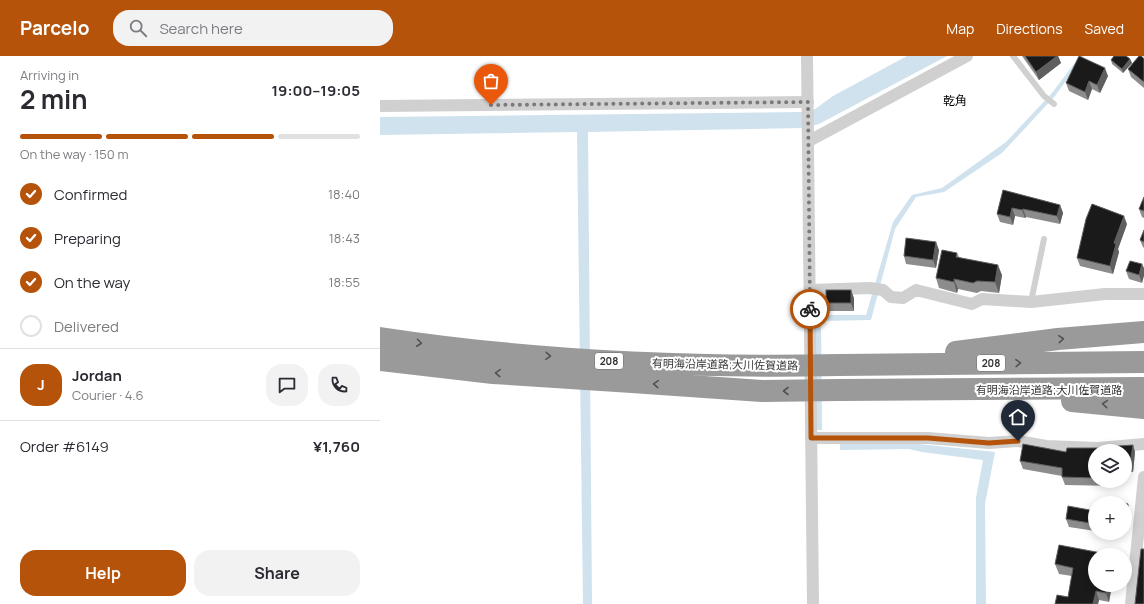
<!DOCTYPE html>
<meta charset="utf-8">
<style>
body{margin:0;font-family:Manrope,"Noto Sans JP",sans-serif;background:#f2f2f3;color:#2b2b33;height:100vh;display:flex;flex-direction:column;font-size:15px;white-space:nowrap}
*{box-sizing:border-box;margin:0}
p{font-size:13px;color:#7c7c81}
.icon{flex:none;width:22px;height:22px;fill:none;stroke:currentColor;stroke-width:2;stroke-linecap:round;stroke-linejoin:round}
.map{position:relative;flex:1;overflow:hidden}
.sheet{display:flex;flex-direction:column;background:#fff;width:380px}
.sheet>*{flex:none}
.tools{position:absolute;left:708px;top:388px;display:grid;gap:8px}
.tools a{display:grid;place-items:center;width:44px;height:44px;border-radius:50%;background:#fff;box-shadow:0 2px 10px #0003;font-size:20px}
.pin{position:absolute;display:grid;place-items:center;width:34px;height:34px;color:#fff;margin:-41px -17px;border-radius:50% 50% 50% 0;rotate:-45deg;box-shadow:0 0 4px #0007}
.pin .icon{rotate:45deg}
.courier{position:absolute;display:grid;place-items:center;width:40px;height:40px;margin:-20px;border:3px solid #b45309;border-radius:50%;background:#fff;color:#222;box-shadow:0 1px 5px #0007}
.head em{font-style:normal;font-weight:700}
.head div{display:flex;flex-direction:column-reverse}
.head{display:flex;align-items:center;justify-content:space-between;height:68px;padding:0 20px}
h1{font-size:26px;font-weight:700;line-height:30px}
.bar{display:grid;grid-template-columns:repeat(4,1fr);gap:6px 4px;align-content:center;height:48px;padding:0 20px}
.bar i{height:5px;border-radius:3px;background:#e1e1e2}
.bar .active{background:#b45309}
.bar p{grid-column:span 4}
.line{display:flex;align-items:center;gap:10px;padding:0 20px;border-top:1px solid #e1e1e2}
.line div{flex:1}
.round{display:grid;place-items:center;flex:none;width:42px;height:42px;border-radius:16px;background:#f2f2f3}
ol{padding:0 20px;list-style:none}
li{display:flex;align-items:center;gap:12px;height:44px}
li p{margin-inline-start:auto}
li .icon{padding:4px;border-radius:50%;background:#b45309;color:#fff;stroke-width:4}
li:last-child{color:#7c7c81}
li i{width:22px;height:22px;border:2px solid #e1e1e2;border-radius:50%}
.cta{display:flex;gap:8px;margin-top:auto;padding:8px 20px}
.cta a{flex:1;height:46px;border-radius:16px;background:#b45309;color:#fff;font-size:16px;font-weight:700;line-height:46px;text-align:center}
.cta a+a{background:#f2f2f3;color:#2b2b33}
header{display:flex;align-items:center;gap:24px;box-sizing:border-box;height:56px;padding:0 20px;background:#b45309;color:#fff}
header strong{font-size:19px}
nav{display:flex;gap:22px;margin-inline-start:auto;font-size:14px}
.search{width:280px;height:36px;background:#f2f2f3;display:flex;align-items:center;gap:10px;box-sizing:border-box;padding:0 14px;border-radius:16px;color:#7c7c81;font-size:15px}
main{display:flex;flex:1;min-height:0}
.map>svg:first-child{display:block}
.water{fill:#cfe2ee}
.lines{fill:none;stroke-linecap:round;stroke-linejoin:round}
.lane{stroke:#d0d0d0;stroke-width:6}
.street{stroke:#d0d0d0;stroke-width:12}
.highway{stroke:#9a9a9a;stroke-width:22}
.highway-bridge{stroke:#9a9a9a;stroke-width:22}
.wall{fill:#8c8c8c}
.shaded-wall{fill:#5f5f5f}
.building{fill:#1a1a1a;stroke:#5f5f5f}
.oneway{stroke:#525252}
.done{stroke:#7a7a7a;stroke-width:4;stroke-dasharray:0 7.2}
.route{stroke:#b45309;stroke-width:5}
.labels{text-anchor:middle;dominant-baseline:central;stroke-width:4;stroke-linejoin:round;paint-order:stroke}
.shield{fill:#fff;stroke:#707070;stroke-width:1}
.shield-label{font-size:10px;font-weight:bold;fill:#333}
.street-label{font-size:11px;fill:#333;stroke:#fff}
.neighbourhood-label{font-size:12px;fill:#000;stroke:#fff}
</style>
<header>
<strong>Parcelo</strong>
<div class="search"><svg class="icon" aria-label="search" viewBox="0 0 24 24"><circle cx="10" cy="10" r="6"/><path d="M15 15l6 6"/></svg>Search here</div>
<nav><a>Map</a><a>Directions</a><a>Saved</a></nav>
</header>
<main>
<section class="sheet">
<div class="head"><div><h1>2 min</h1><p>Arriving in</p></div><em>19:00–19:05</em></div>
<div class="bar"><i class="active"></i><i class="active"></i><i class="active"></i><i></i><p>On the way · 150 m</p></div>
<ol>
<li><svg class="icon" aria-label="check" viewBox="0 0 24 24"><path d="M5 12l5 5 9-10"/></svg>Confirmed<p>18:40</p></li>
<li><svg class="icon" aria-label="check" viewBox="0 0 24 24"><path d="M5 12l5 5 9-10"/></svg>Preparing<p>18:43</p></li>
<li><svg class="icon" aria-label="check" viewBox="0 0 24 24"><path d="M5 12l5 5 9-10"/></svg>On the way<p>18:55</p></li>
<li><i></i>Delivered</li>
</ol>
<div class="line" style="height:72px"><b class="round" style="background:#b45309;color:#fff">J</b><div><b>Jordan</b><p>Courier · 4.6</p></div><a class="round"><svg class="icon" aria-label="chat" viewBox="0 0 24 24"><path d="M4 5h16v11H9l-5 4z"/></svg></a><a class="round"><svg class="icon" aria-label="phone" viewBox="0 0 24 24"><path d="M5 4h4l2 5-3 2q2 4 5 5l2-3 5 2v4C11 20 4 13 5 4z"/></svg></a></div>
<div class="line" style="height:52px"><div>Order #6149</div><b>¥1,760</b></div>
<div class="cta"><a>Help</a><a>Share</a></div>
</section>
<div class="map">
<svg width="764" height="548" viewBox="0 0 764 548">
<rect width="100%" height="100%" fill="#fff"/>
<g class="water">
<path d="M527,0H567L439,68L421,72L208,76L212,548H203L197,76L0,79V61L422,56L435,53L453,40Z"/>
<path d="M700,0H704L675,40L622,97L564,136L536,141L515,173L491,264L441,265L442,374H436V259H486L513,166L532,139L562,132L626,86L672,37Z"/>
<path d="M460,387H529L615,396L605,448L606,548H596V442L603,404L542,396L529,393L460,394Z"/>
</g>
<g class="lines">
<g class="lane">
<path d="M633,0L664,40L674,48"/>
<path d="M763,0L764,1"/>
<path d="M651,246L664,183"/>
</g>
<g class="street">
<path d="M427,0L433,548"/>
<path d="M0,50L428,46"/>
<path d="M429,85L587,0"/>
<path d="M430,234L490,232L503,234L511,241L523,242L536,234L592,248L602,243L651,246L725,238H764"/>
<path d="M431,382H548L609,387L638,385L666,390L718,392L764,388"/>
<path d="M751,548L764,421"/>
</g>
<g class="highway">
<path d="M576,296L678,283L764,276"/>
<path d="M459,309L764,306"/>
<path d="M459,334L764,332"/>
<path d="M692,345L764,352"/>
</g>
<g class="highway-bridge">
<path d="M0,282C151,305 306,312 459,309"/>
<path d="M0,304L113,317L252,326L382,335L459,334"/>
</g>
</g>
<g class="wall">
<path d="M642,0H678L681,7L659,24Z"/>
<path d="M750,3L752,7L743,17L732,8L731,4Z"/>
<path d="M764,3V32L751,21L748,13Z"/>
<path d="M728,20L720,37L712,33L708,44L689,35L686,27Z"/>
<path d="M623,134L680,149L683,157L680,168L646,161L645,162L635,160L633,169L620,166L617,158Z"/>
<path d="M764,141V162L762,161L759,153Z"/>
<path d="M747,168L738,193L739,196L733,218L700,210L697,202Z"/>
<path d="M764,174V192L763,191L760,184Z"/>
<path d="M559,194L556,212L526,208L524,200Z"/>
<path d="M577,197L579,201L622,219L619,237L601,235L597,237L578,233L577,237L559,232L556,222Z"/>
<path d="M762,208V227L749,223L746,215Z"/>
<path d="M474,242V255H449L446,247Z"/>
<path d="M753,389L755,396L753,416H745V395H715V425H738V430L685,429L682,421V420L643,413L640,405L686,396Z"/>
<path d="M745,447L749,452L748,468H745Z"/>
<path d="M715,455V475L689,471L686,463Z"/>
<path d="M715,499L732,529L729,546L719,544L718,548H675L688,541L692,520L679,518L675,508Z"/>
</g>
<g class="shaded-wall">
<path d="M677,0H678L681,7L659,24L656,16Z"/>
<path d="M750,3L752,7L743,17L742,13Z"/>
<path d="M725,12L728,20L720,37L717,29Z"/>
<path d="M709,25L712,33L708,44L705,36Z"/>
<path d="M680,149L683,157L680,168L677,160Z"/>
<path d="M632,152L635,160L633,169L630,161Z"/>
<path d="M643,153L646,161L645,162L642,154Z"/>
<path d="M744,160L747,168L738,193L739,196L733,218L730,210L734,187Z"/>
<path d="M556,186L559,194L556,212L553,204Z"/>
<path d="M762,208L764,212V220L762,227L759,219Z"/>
<path d="M618,209L622,219L619,237L615,226Z"/>
<path d="M574,223L578,233L577,237L574,226Z"/>
<path d="M471,234L474,242V255L471,247Z"/>
<path d="M753,389L755,396L753,416L750,408Z"/>
<path d="M736,425H738V430Z"/>
<path d="M748,448L749,452L748,468L746,464Z"/>
<path d="M727,529H732L729,546L726,537Z"/>
<path d="M716,535L719,544L718,548H713Z"/>
</g>
<g class="building">
<path d="M645,0H677L656,16Z"/>
<path d="M699,0L725,12L717,29L709,25L705,36L686,27Z"/>
<path d="M734,0H746L750,3L742,13L731,4Z"/>
<path d="M759,0H761L764,3V26L748,13Z"/>
<path d="M623,134L680,149L677,160L643,153L642,154L632,152L630,161L617,158Z"/>
<path d="M764,141V155L759,153Z"/>
<path d="M712,148L744,160L734,187L736,188L730,210L697,202L706,163Z"/>
<path d="M764,174V186L760,184Z"/>
<path d="M526,182L556,186L553,204L524,200Z"/>
<path d="M562,194L577,197L576,201L618,209L615,226L597,225L593,227L574,223V226L556,222Z"/>
<path d="M750,205L762,208L759,219L746,215Z"/>
<rect x="446" y="234" width="25" height="13"/>
<path d="M643,388L686,396L687,392H723V391L753,389L750,408H745V395H715V422L682,421V412L640,405Z"/>
<path d="M723,445L742,447H723Z"/>
<path d="M745,447L748,448L746,464H745Z"/>
<path d="M688,450L715,455V468L686,463Z"/>
<path d="M679,489L732,499H715V529H727L726,537L716,535L713,548H675L677,539L688,541L693,512L675,508Z"/>
<path d="M761,493H764V548H755Z"/>
</g>
<defs><path id="oneway-chevron" d="M-2-3.5L2.5 0L-2 3.5" fill="none" stroke-width="1.6" stroke-linecap="round" stroke-linejoin="round"/></defs>
<g class="oneway">
<use href="#oneway-chevron" transform="translate(681 283) rotate(-5)"/>
<use href="#oneway-chevron" transform="translate(39 287) rotate(7)"/>
<use href="#oneway-chevron" transform="translate(168 300) rotate(4)"/>
<use href="#oneway-chevron" transform="translate(638 307) rotate(-1)"/>
<use href="#oneway-chevron" transform="translate(118 317) rotate(-176)"/>
<use href="#oneway-chevron" transform="translate(276 328) rotate(-176)"/>
<use href="#oneway-chevron" transform="translate(406 335) rotate(180)"/>
<use href="#oneway-chevron" transform="translate(725 348) rotate(-175)"/>
</g>
<g class="lines">
<path class="done" d="M111,49L428,46L430,253"/>
<path class="route" d="M430,253L431,382H548L609,387L638,385"/>
</g>
<g class="labels">
<g class="shield">
<rect x="215" y="297" width="28" height="16" rx="3"/>
<rect x="597" y="299" width="28" height="16" rx="3"/>
</g>
<g class="shield-label">
<text x="229" y="305">208</text>
<text x="611" y="307">208</text>
</g>
<g class="street-label">
<text transform="translate(345 308) rotate(1)">有明海沿岸道路;大川佐賀道路</text>
<text x="669" y="333">有明海沿岸道路;大川佐賀道路</text>
</g>
<g class="neighbourhood-label">
<text x="575" y="44">乾角</text>
</g>
</g>
</svg>
<div class="tools">
<a><svg class="icon" aria-label="layers" viewBox="0 0 24 24"><path d="M12 4l9 5-9 5-9-5zM3 14l9 5 9-5"/></svg></a>
<a>+</a>
<a>−</a>
</div>
<div class="pin" style="left:111px;top:49px;background:#ea580c"><svg class="icon" aria-label="bag" viewBox="0 0 24 24"><path d="M5 8h14l-1 12H6zM9 8a3 3 0 0 1 6 0"/></svg></div>
<div class="pin" style="left:638px;top:385px;background:#1f2937"><svg class="icon" aria-label="home" viewBox="0 0 24 24"><path d="M3 11l9-7 9 7M6 9v11h12V9"/></svg></div>
<div class="courier" style="left:430px;top:253px"><svg class="icon" aria-label="bike" viewBox="0 0 24 24"><circle cx="6" cy="16" r="4"/><circle cx="18" cy="16" r="4"/><path d="M6 16l4-8h5l3 8M10 8l3 8H6M13 5h3"/></svg></div>
</div>
</main>
